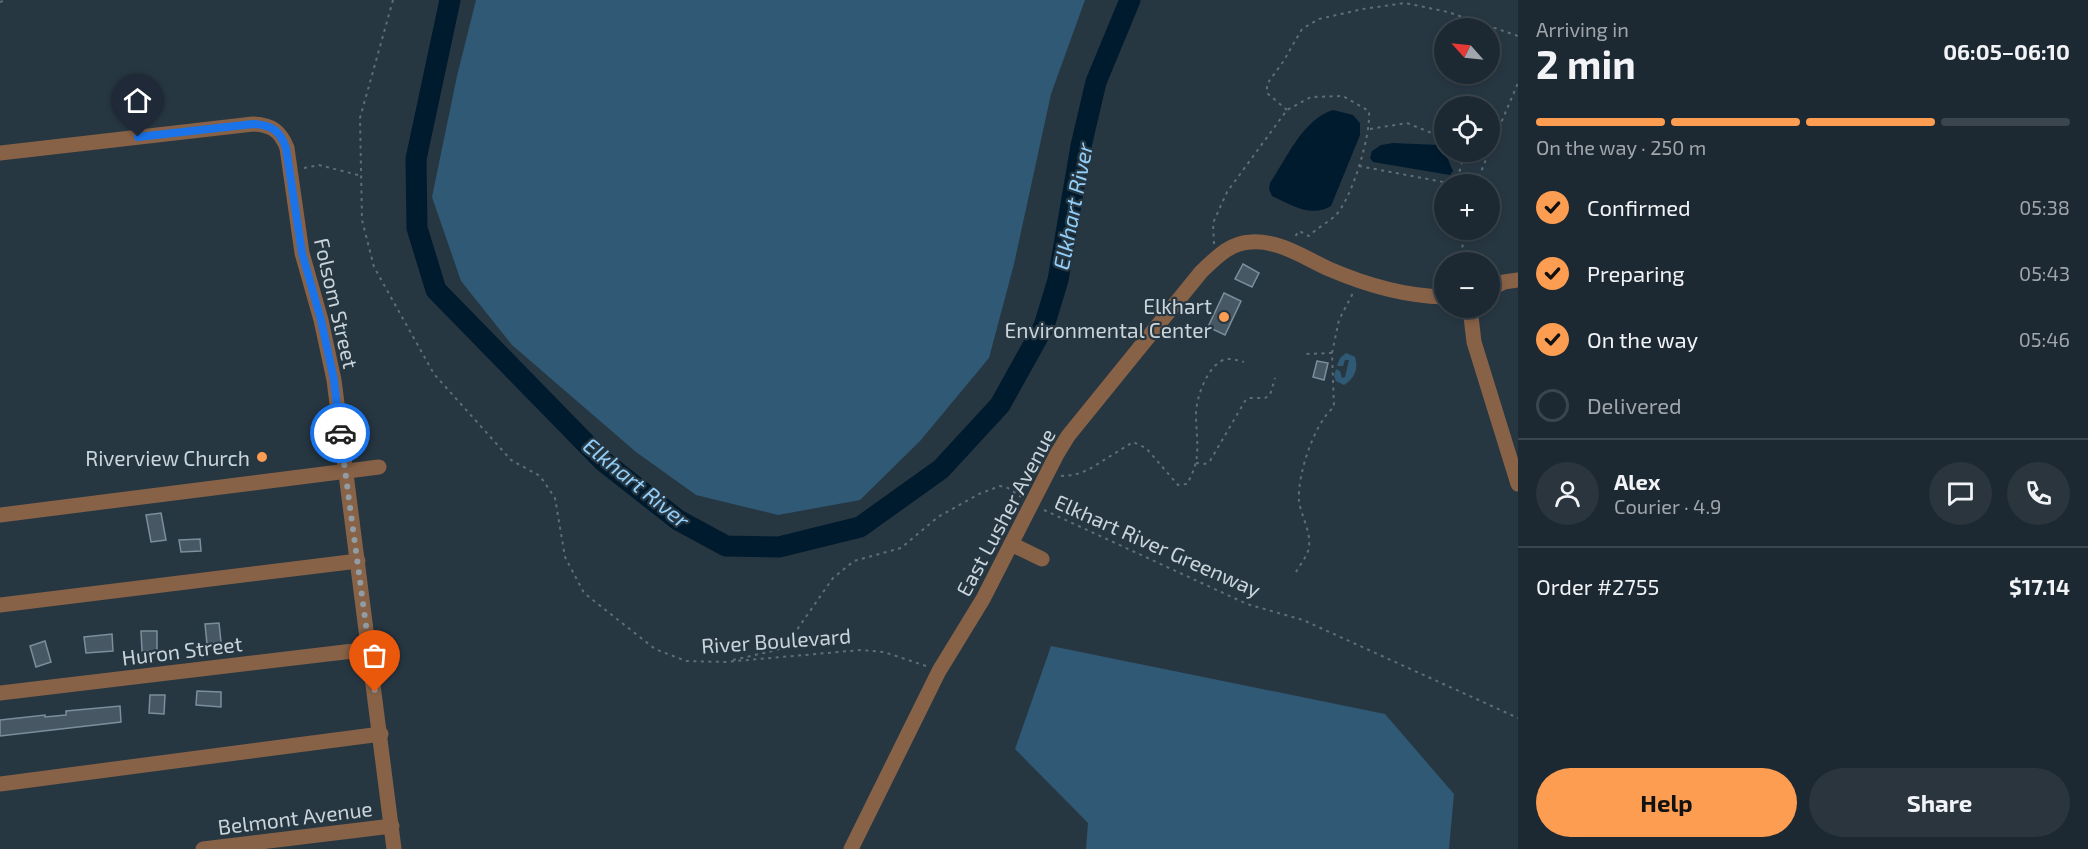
<!DOCTYPE html>
<meta charset="utf-8">
<style>
body{margin:0;font-family:"Exo 2",sans-serif;background:#2a353e;color:#f1f3f6;height:100vh;display:flex;flex-direction:column;font-size:22px;white-space:nowrap}
*{box-sizing:border-box;margin:0}
p{font-size:20px;color:#a0a6ac}
.icon{flex:none;width:33px;height:33px;fill:none;stroke:currentColor;stroke-width:2;stroke-linecap:round;stroke-linejoin:round}
.map{position:relative;flex:1;overflow:hidden}
.side{display:flex;flex-direction:column;background:#1d2932;width:570px}
.side>*{flex:none}
.needle{width:39px;rotate:297deg}
.buttons{position:absolute;left:1434px;top:18px;display:grid;gap:12px}
.buttons a{display:grid;place-items:center;width:66px;height:66px;border-radius:50%;background:#1d2932;box-shadow:0 3px 9px #0003,0 0 0 2px #3b454d;font-size:30px}
.pin{position:absolute;display:grid;place-items:center;width:51px;height:51px;color:#fff;margin:-62px -26px;border-radius:50% 50% 50% 0;rotate:-45deg;box-shadow:0 0 6px #0007}
.pin .icon{rotate:45deg}
.courier{position:absolute;display:grid;place-items:center;width:60px;height:60px;margin:-30px;border:4px solid #1a73e8;border-radius:50%;background:#fff;color:#222;box-shadow:0 2px 8px #0007}
.summary em{font-style:normal;font-weight:700}
.summary div{display:flex;flex-direction:column-reverse}
.summary{display:flex;align-items:center;justify-content:space-between;height:102px;padding:0 18px}
h1{font-size:39px;font-weight:700;line-height:45px}
.bar{display:grid;grid-template-columns:repeat(4,1fr);gap:9px 6px;align-content:center;height:72px;padding:0 18px}
.bar i{height:8px;border-radius:4px;background:#3b454d}
.bar .active{background:#fc9d52}
.bar p{grid-column:span 4}
.line{display:flex;align-items:center;gap:15px;padding:0 18px;border-top:2px solid #3b454d}
.line div{flex:1}
.round{display:grid;place-items:center;flex:none;width:63px;height:63px;border-radius:32px;background:#2a353e}
ol{padding:0 18px;list-style:none}
li{display:flex;align-items:center;gap:18px;height:66px}
li p{margin-inline-start:auto}
li .icon{padding:6px;border-radius:50%;background:#fc9d52;color:#111;stroke-width:4}
li:last-child{color:#a0a6ac}
li i{width:33px;height:33px;border:3px solid #3b454d;border-radius:50%}
.action{display:flex;gap:12px;margin-top:auto;padding:12px 18px}
.action a{flex:1;height:69px;border-radius:36px;background:#fc9d52;color:#111;font-size:24px;font-weight:700;line-height:69px;text-align:center}
.action a+a{background:#2a353e;color:#f1f3f6}
main{display:flex;flex:1;min-height:0}
.map>svg:first-child{display:block}
.green{fill:#2f5975}
.water{fill:#001b2d}
.lines{fill:none;stroke-linecap:round;stroke-linejoin:round}
.river{stroke:#001b2d;stroke-width:21}
.building{fill:#475864;stroke:#7b8e9b;stroke-width:1.5}
.path{stroke:#5f6d77;stroke-width:2;stroke-dasharray:3 4.5;stroke-linecap:butt}
.minor{stroke:#886247;stroke-width:15}
.done{stroke:#919da5;stroke-width:6;stroke-dasharray:0 10.8}
.route{stroke:#1a73e8;stroke-width:8}
.poi-dot{fill:#fc9d52;stroke:#273742;stroke-width:2}
.labels{text-anchor:middle;dominant-baseline:central;stroke-width:4.5;stroke-linejoin:round;paint-order:stroke}
.street-label{font-size:21px;fill:#cad4db;stroke:#273742}
.poi-label{font-size:21px;fill:#cad4db;stroke:#273742;text-anchor:end}
.water-label{font-size:22px;font-style:italic;fill:#92d0fb;stroke:#273742}
</style>
<main>
<div class="map">
<svg width="1518" height="849" viewBox="0 0 1518 849">
<rect width="100%" height="100%" fill="#273742"/>
<g class="green">
<path d="M476,0H1085L1051,94L1014,264L989,358L920,441L860,500L778,515L696,495L636,452L512,345L461,281L432,197L457,76Z"/>
<path d="M1346,353L1355,357C1359,369 1354,379 1344,385L1336,381L1334,376L1336,369L1340,371L1342,378L1345,377L1349,360H1345L1343,366H1337L1340,358Z"/>
<path d="M1051,646L1385,714L1454,794L1449,849H1086L1088,823L1015,749Z"/>
</g>
<g class="water">
<path d="M1333,110L1353,115L1360,123V135L1331,206C1311,218 1291,205 1272,196L1269,189L1270,183C1287,158 1303,119 1333,110Z"/>
<path d="M1393,143L1439,145L1443,148L1453,171L1450,175L1373,162L1370,158L1372,151L1381,145Z"/>
</g>
<g class="lines">
<path class="river" d="M450,0L416,159L417,228L436,290L603,461L678,520L726,546L779,547L860,527L941,469L1000,405L1044,326L1058,280L1081,146L1096,82L1130,0"/>
</g>
<g class="building">
<path d="M1243,264L1259,273L1252,287L1235,279Z"/>
<path d="M1224,293L1241,301L1225,335L1208,327Z"/>
<path d="M1317,361L1328,363L1324,380L1313,377Z"/>
<path d="M161,513L166,540L151,542L146,515Z"/>
<path d="M200,539L201,551L181,552L179,540Z"/>
<path d="M219,623L221,642L207,644L205,624Z"/>
<path d="M141,631H157V651H142Z"/>
<path d="M112,634L113,651L86,653L84,637Z"/>
<path d="M45,641L51,662L36,667L30,646Z"/>
<path d="M197,691L221,692V707L196,705Z"/>
<path d="M150,695H165L164,714L149,713Z"/>
<path d="M120,706L121,722L0,736V720L45,715V717L66,715V711Z"/>
</g>
<g class="lines">
<g class="path">
<path d="M393,0L360,118L362,220L374,267L434,374L511,460L540,476L555,498L565,557L584,593L655,649L686,661L725,662L861,650L884,652L926,666"/>
<path d="M0,2L6,0"/>
<path d="M1287,110L1267,93V84L1283,62L1302,29L1319,19L1363,9L1405,3L1448,12L1518,36"/>
<path d="M1370,129L1407,123L1444,138"/>
<path d="M1490,149L1518,83"/>
<path d="M1359,166L1454,184"/>
<path d="M304,168L319,165L362,176"/>
<path d="M1451,184C1459,176 1465,162 1460,152"/>
<path d="M1476,184L1489,152"/>
<path d="M1214,244L1213,223L1227,192L1287,110L1311,97L1343,96L1369,111C1371,135 1352,199 1335,216C1327,223 1317,228 1309,236L1299,231L1294,238"/>
<path d="M1459,262L1466,230"/>
<path d="M1332,353L1339,320L1354,291"/>
<path d="M1196,463L1205,464L1210,461L1245,401L1249,398H1265L1270,395L1275,378"/>
<path d="M1061,476L1074,475L1088,470L1133,442L1146,448L1178,485L1187,484C1191,477 1194,470 1196,462C1199,446 1196,431 1196,415C1196,398 1206,370 1221,361C1229,357 1236,360 1244,362"/>
<path d="M1044,510L1247,604L1303,620L1518,718"/>
<path d="M1296,572C1300,565 1308,555 1309,547C1311,531 1301,516 1299,501C1297,476 1314,423 1334,407L1332,353L1306,354"/>
<path d="M733,660L777,650L787,644L833,578L854,561L901,548L938,517L979,494L1000,486L1008,488L1021,497"/>
</g>
<g class="minor">
<path d="M0,153L253,124C271,125 280,130 287,148L302,253L321,320L334,380L394,849"/>
<path d="M1490,289L1504,282L1518,280"/>
<path d="M1470,308L1474,342L1518,484"/>
<path d="M0,515L379,467"/>
<path d="M1011,544L1042,559"/>
<path d="M0,605L358,561"/>
<path d="M0,693L370,649"/>
<path d="M0,784L381,734"/>
<path d="M203,849L392,826"/>
<path d="M851,849L939,671L983,599L1057,454L1068,436L1201,272C1216,258 1229,243 1251,242C1279,240 1305,258 1329,269C1366,285 1404,296 1444,297"/>
</g>
</g>
<g class="lines">
<path class="done" d="M340,433L375,692"/>
<path class="route" d="M138,137L253,124C271,125 280,130 286,148L302,253L321,320L334,380L340,433"/>
</g>
<g class="poi-dot">
<circle cx="1224" cy="317" r="6"/>
<circle cx="262" cy="457" r="6"/>
</g>
<g class="labels">
<g class="street-label">
<text transform="translate(337 303) rotate(77)">Folsom Street</text>
<text transform="translate(1005 512) rotate(-62)">East Lusher Avenue</text>
<text transform="translate(1158 545) rotate(24)">Elkhart River Greenway</text>
<text transform="translate(776 640) rotate(-4)">River Boulevard</text>
<text transform="translate(182 650) rotate(-7)">Huron Street</text>
<text transform="translate(295 817) rotate(-7)">Belmont Avenue</text>
</g>
<g class="poi-label">
<text x="1212" y="305">Elkhart<tspan x="1212" dy="24">Environmental Center</tspan></text>
<text x="250" y="457">Riverview Church</text>
</g>
<g class="water-label">
<text transform="translate(1072 206) rotate(-79)">Elkhart River</text>
<text transform="translate(637 482) rotate(39)">Elkhart River</text>
</g>
</g>
</svg>
<div class="buttons">
<a><svg class="needle" viewBox="-14 -14 28 28"><path d="M0-13l5 13h-10z" fill="#e53935"/><path d="M0 13l5-13h-10z" fill="#a0a6ac"/></svg></a>
<a><svg class="icon" aria-label="locate" viewBox="0 0 24 24"><circle cx="12" cy="12" r="6"/><path d="M12 2v4M12 18v4M2 12h4M18 12h4"/></svg></a>
<a>+</a>
<a>−</a>
</div>
<div class="pin" style="left:375px;top:692px;background:#ea580c"><svg class="icon" aria-label="bag" viewBox="0 0 24 24"><path d="M5 8h14l-1 12H6zM9 8a3 3 0 0 1 6 0"/></svg></div>
<div class="pin" style="left:138px;top:137px;background:#1f2937"><svg class="icon" aria-label="home" viewBox="0 0 24 24"><path d="M3 11l9-7 9 7M6 9v11h12V9"/></svg></div>
<div class="courier" style="left:340px;top:433px"><svg class="icon" aria-label="car" viewBox="0 0 24 24"><path d="M5 17H2v-5l4-1 3-4h7l3 4 3 1v5h-3M9 17h6M6 11h13"/><circle cx="7" cy="17" r="2"/><circle cx="17" cy="17" r="2"/></svg></div>
</div>
<section class="side">
<div class="summary"><div><h1>2 min</h1><p>Arriving in</p></div><em>06:05–06:10</em></div>
<div class="bar"><i class="active"></i><i class="active"></i><i class="active"></i><i></i><p>On the way · 250 m</p></div>
<ol>
<li><svg class="icon" aria-label="check" viewBox="0 0 24 24"><path d="M5 12l5 5 9-10"/></svg>Confirmed<p>05:38</p></li>
<li><svg class="icon" aria-label="check" viewBox="0 0 24 24"><path d="M5 12l5 5 9-10"/></svg>Preparing<p>05:43</p></li>
<li><svg class="icon" aria-label="check" viewBox="0 0 24 24"><path d="M5 12l5 5 9-10"/></svg>On the way<p>05:46</p></li>
<li><i></i>Delivered</li>
</ol>
<div class="line" style="height:108px"><a class="round"><svg class="icon" aria-label="person" viewBox="0 0 24 24"><circle cx="12" cy="8" r="4"/><path d="M4 21q1-7 8-7t8 7"/></svg></a><div><b>Alex</b><p>Courier · 4.9</p></div><a class="round"><svg class="icon" aria-label="chat" viewBox="0 0 24 24"><path d="M4 5h16v11H9l-5 4z"/></svg></a><a class="round"><svg class="icon" aria-label="phone" viewBox="0 0 24 24"><path d="M5 4h4l2 5-3 2q2 4 5 5l2-3 5 2v4C11 20 4 13 5 4z"/></svg></a></div>
<div class="line" style="height:78px"><div>Order #2755</div><b>$17.14</b></div>
<div class="action"><a>Help</a><a>Share</a></div>
</section>
</main>
